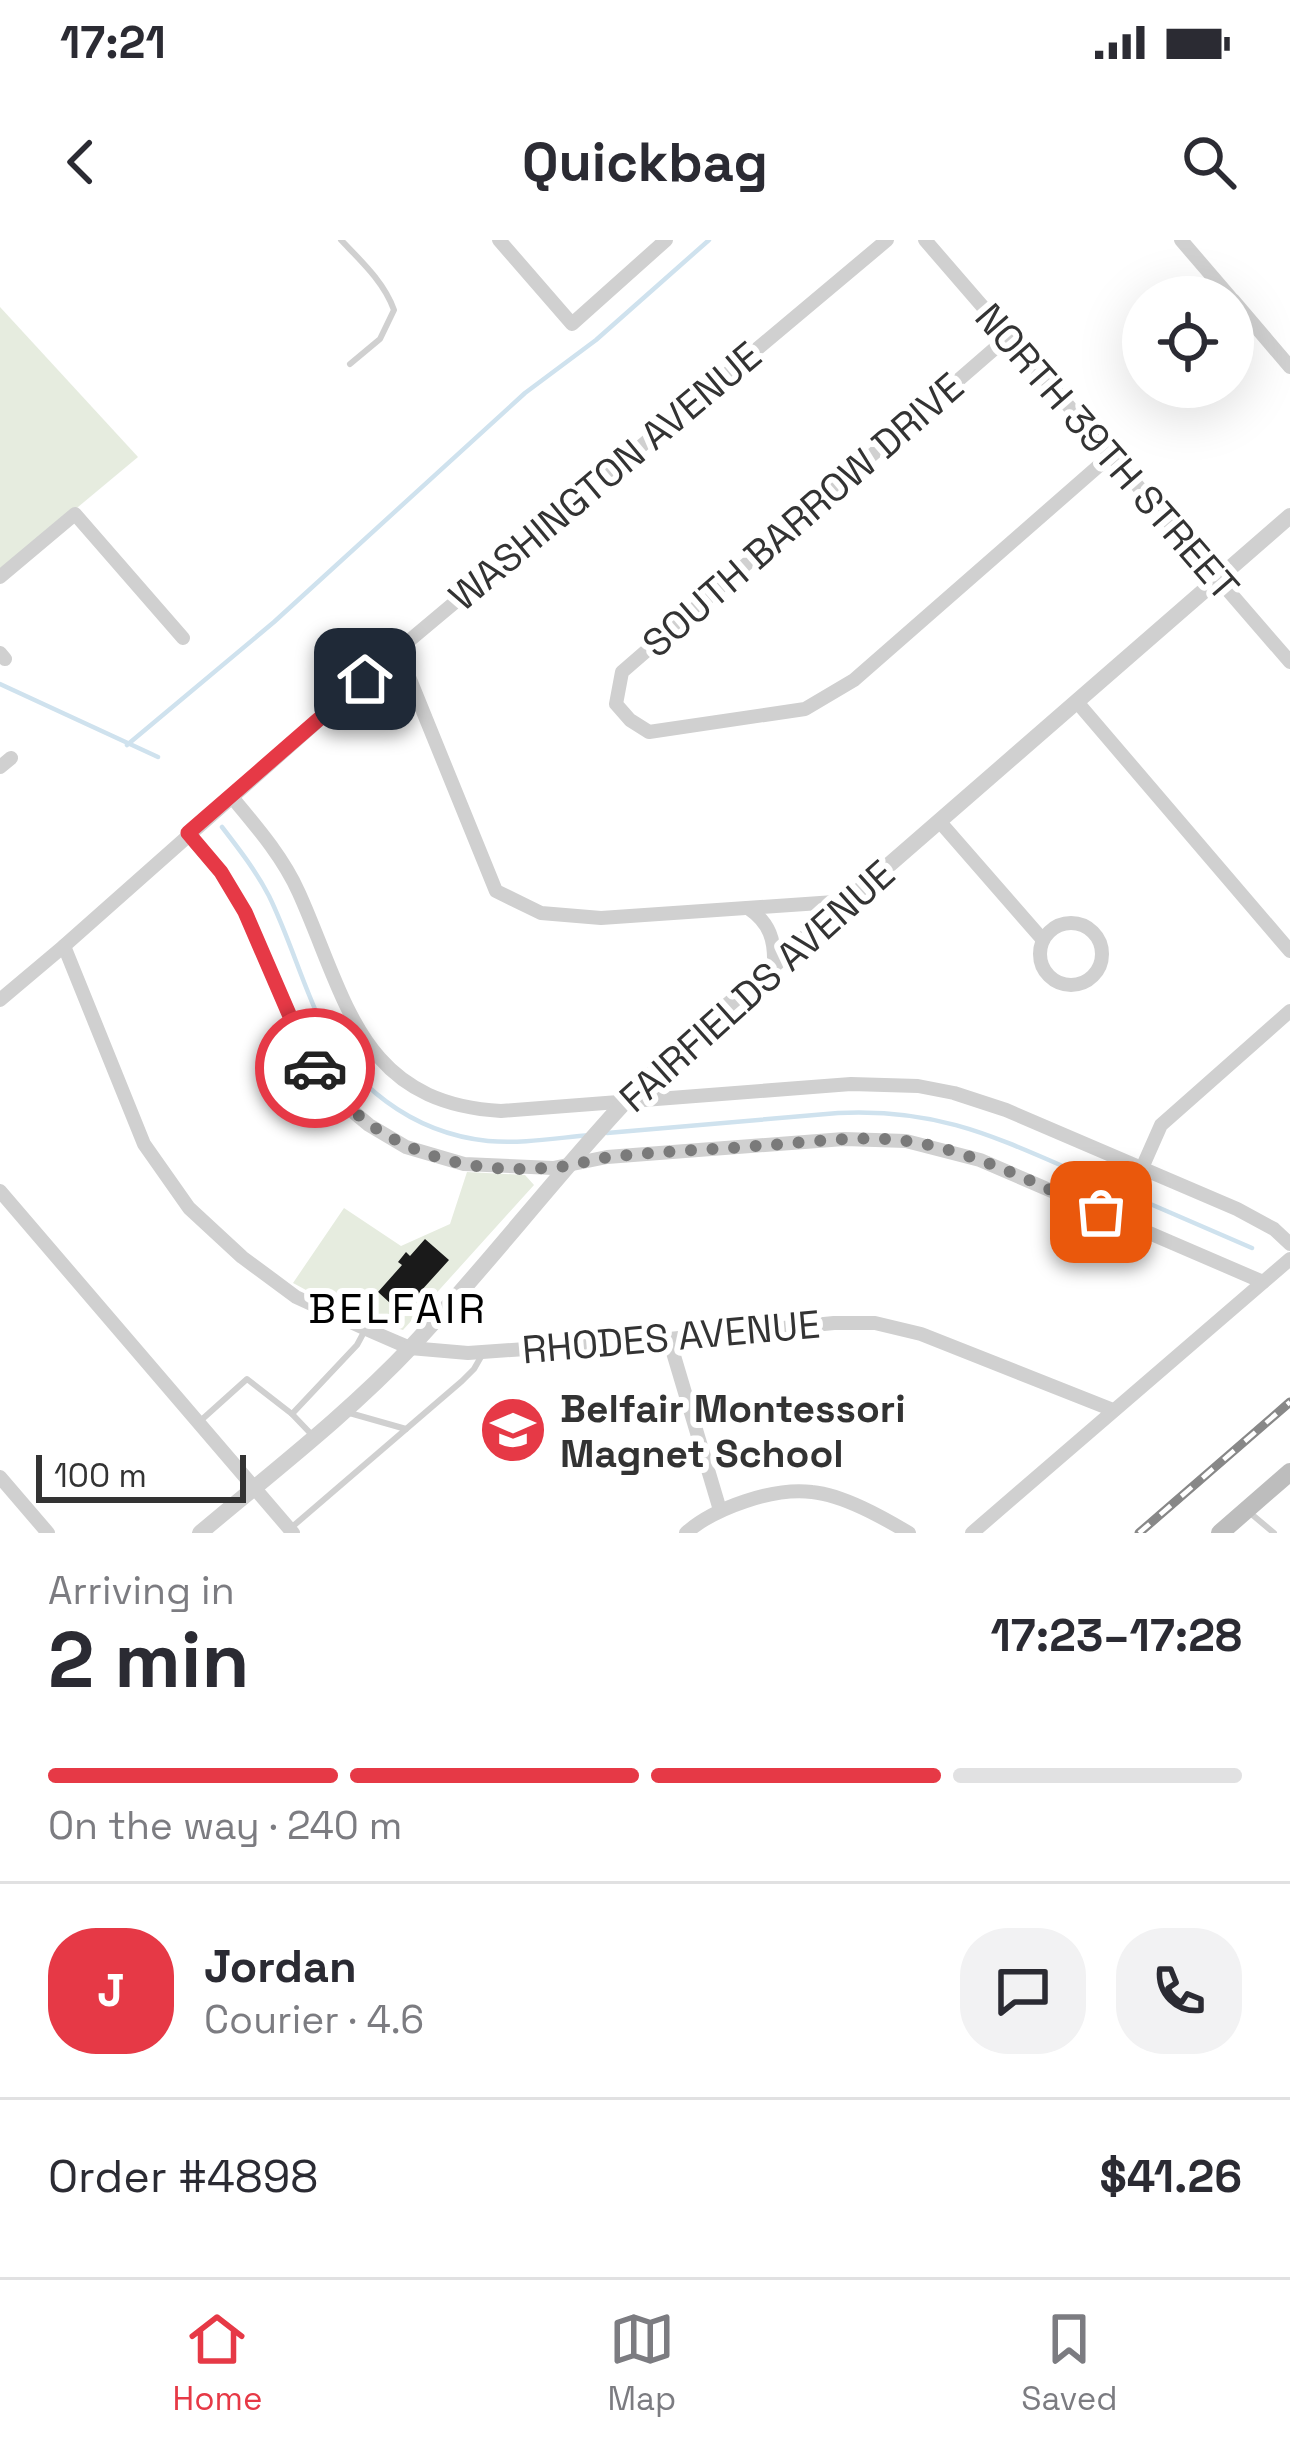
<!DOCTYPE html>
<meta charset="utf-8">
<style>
body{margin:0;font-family:"Space Grotesk",sans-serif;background:#f2f2f3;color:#2b2b33;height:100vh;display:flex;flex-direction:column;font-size:45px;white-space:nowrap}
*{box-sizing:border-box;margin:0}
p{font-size:39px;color:#7c7c81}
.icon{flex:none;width:66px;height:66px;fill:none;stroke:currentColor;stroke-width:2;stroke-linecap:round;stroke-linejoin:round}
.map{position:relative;height:1293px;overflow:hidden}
.details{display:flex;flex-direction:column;background:#fff;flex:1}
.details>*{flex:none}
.tools{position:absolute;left:1122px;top:36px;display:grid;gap:24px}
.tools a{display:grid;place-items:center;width:132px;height:132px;border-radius:50%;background:#fff;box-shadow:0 12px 48px #0002;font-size:60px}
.scale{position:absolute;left:36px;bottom:30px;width:210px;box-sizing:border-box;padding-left:12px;border:6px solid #333;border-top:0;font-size:33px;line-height:42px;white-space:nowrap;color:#333;-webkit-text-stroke:9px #fff;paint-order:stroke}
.pin{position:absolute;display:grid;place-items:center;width:102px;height:102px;color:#fff;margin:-51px;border-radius:24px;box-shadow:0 6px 18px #0006}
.courier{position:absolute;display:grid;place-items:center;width:120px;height:120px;margin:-60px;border:9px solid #e63946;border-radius:50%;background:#fff;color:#222;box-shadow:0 3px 15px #0007}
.headline em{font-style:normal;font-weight:600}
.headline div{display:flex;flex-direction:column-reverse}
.headline{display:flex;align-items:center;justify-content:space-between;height:204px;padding:0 48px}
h1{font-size:78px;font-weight:600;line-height:90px}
.bar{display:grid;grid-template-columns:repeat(4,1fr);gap:18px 12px;align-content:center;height:144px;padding:0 48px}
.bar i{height:15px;border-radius:9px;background:#e1e1e2}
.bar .selected{background:#e63946}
.bar p{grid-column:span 4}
.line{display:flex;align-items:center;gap:30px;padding:0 48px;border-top:3px solid #e1e1e2}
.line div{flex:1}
.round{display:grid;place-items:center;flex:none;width:126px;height:126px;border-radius:48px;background:#f2f2f3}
.status{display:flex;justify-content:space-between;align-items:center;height:84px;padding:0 60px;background:#fff;direction:ltr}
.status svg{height:33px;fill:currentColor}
header{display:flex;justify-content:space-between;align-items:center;height:156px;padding:0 48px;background:#fff;font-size:54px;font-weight:600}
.tab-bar{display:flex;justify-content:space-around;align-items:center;height:168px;border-top:3px solid #e1e1e2;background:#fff;font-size:33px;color:#7c7c81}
.tab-bar a{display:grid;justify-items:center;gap:6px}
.tab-bar .selected{color:#e63946}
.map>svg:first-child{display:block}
.green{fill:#e6ecdf}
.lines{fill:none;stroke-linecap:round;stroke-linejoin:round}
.stream{stroke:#cfe2ee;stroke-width:4.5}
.building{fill:#1a1a1a}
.service{stroke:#d0d0d0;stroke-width:6}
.minor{stroke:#d0d0d0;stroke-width:14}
.tertiary{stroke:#d0d0d0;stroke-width:16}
.secondary{stroke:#bdbdbd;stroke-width:18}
.rail-casing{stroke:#888;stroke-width:9}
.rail{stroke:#fff;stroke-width:4.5;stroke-dasharray:14;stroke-linecap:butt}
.done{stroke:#7a7a7a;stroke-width:12;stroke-dasharray:0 21.6}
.route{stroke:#e63946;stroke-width:15}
.labels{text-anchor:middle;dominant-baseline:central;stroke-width:12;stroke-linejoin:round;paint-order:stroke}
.street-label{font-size:39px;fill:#333;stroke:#fff}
.poi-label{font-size:39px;font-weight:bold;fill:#333;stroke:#fff;text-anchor:start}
.neighbourhood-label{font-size:42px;letter-spacing:3px;fill:#000;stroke:#fff}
</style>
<div class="status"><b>17:21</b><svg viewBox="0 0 49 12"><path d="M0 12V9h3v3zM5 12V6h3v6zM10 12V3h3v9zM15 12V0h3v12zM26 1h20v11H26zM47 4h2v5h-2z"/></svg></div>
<header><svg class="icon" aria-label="back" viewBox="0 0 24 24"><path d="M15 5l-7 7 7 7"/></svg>Quickbag<svg class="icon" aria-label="search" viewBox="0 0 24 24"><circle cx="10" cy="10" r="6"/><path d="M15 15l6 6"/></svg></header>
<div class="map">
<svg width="1290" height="1293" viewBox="0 0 1290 1293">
<rect width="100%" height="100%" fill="#fff"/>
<g class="green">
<path d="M0,67L138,217L0,332Z"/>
<path d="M467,932L525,935L534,945L403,1090C364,1079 329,1063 293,1043L344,968L401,1006L450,984Z"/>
</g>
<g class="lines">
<g class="stream">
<path d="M0,444L158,517"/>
<path d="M127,505L274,382L525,153L596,100L709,0"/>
<path d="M222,587C239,609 256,631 269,656C288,695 300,736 318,776C349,845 412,893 488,901C522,904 556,898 590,895"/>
<path d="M607,893L838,873C941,868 997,898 1088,937C1143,961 1197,984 1252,1008"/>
</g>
</g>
<path class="building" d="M425,999L449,1020L401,1073L378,1052L402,1025L398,1022L406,1012L410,1016Z"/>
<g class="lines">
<g class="service">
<path d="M341,0C361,21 384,42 394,70L380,99L350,124"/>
<path d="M346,1172L406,1189"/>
<path d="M292,1174L313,1196"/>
<path d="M198,1183L247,1139L292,1174L357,1105L364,1092"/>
<path d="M1249,1272L1274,1293"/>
<path d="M292,1287L462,1141L474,1129L482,1115"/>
</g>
<g class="minor">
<path d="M499,0L572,84L666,0"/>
<path d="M925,0L1290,422"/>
<path d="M1181,0L1230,57"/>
<path d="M1233,60L1290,127"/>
<path d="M1008,97L622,432L616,464L630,480L649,492L805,469L854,440L1110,216"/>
<path d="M0,337L75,274L183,398"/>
<path d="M398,410L496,651L541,673L601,678L849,661"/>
<path d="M0,413L5,419"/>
<path d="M1077,462L1290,711"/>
<path d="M0,527L11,518"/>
<path d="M231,556C256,586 283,617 299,653C347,760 360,863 501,871L851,844L918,846L954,853L1006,870L1237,969L1274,989L1290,1004"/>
<path d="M940,582L1043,700"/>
<path d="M188,594L221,632L245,672L308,818L345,865L369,885L406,907L464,924L553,928L607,917L844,899L906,901L980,920L1263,1042"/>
<path d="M748,668C770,683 775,700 774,726"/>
<circle cx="1071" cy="714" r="31"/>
<path d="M64,706L144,904L189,968L242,1017L296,1057L366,1089L410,1108L468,1113L669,1099L834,1083H875L921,1094L1113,1170"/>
<path d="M0,760L64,706L398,410L887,0"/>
<path d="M1142,928L1161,885L1290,771"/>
<path d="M0,951L293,1293"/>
<path d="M669,1099L720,1270"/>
<path d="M0,1237L48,1293"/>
<path d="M686,1293C714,1268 774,1247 812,1252C843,1255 882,1277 909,1293"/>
<path d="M972,1293L1290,1019"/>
</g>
<path class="tertiary" d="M200,1293C271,1233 348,1174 412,1106C499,1013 576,909 666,819L1290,276"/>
<path class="secondary" d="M1220,1293L1290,1232"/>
<g class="rail-casing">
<path id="rail" d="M1139,1293L1290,1162"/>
</g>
<use href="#rail" class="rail"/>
</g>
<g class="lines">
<path class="done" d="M315,828C372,909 460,937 557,927C575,926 592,919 611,917C659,911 708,910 757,906C799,903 843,897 885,899C961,903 1032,943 1101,972"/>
<path class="route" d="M315,828L308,818L245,672L221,632L188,593L365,439"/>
</g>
<defs>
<g id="school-disc" transform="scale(3.45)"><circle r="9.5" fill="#e63946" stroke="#fff"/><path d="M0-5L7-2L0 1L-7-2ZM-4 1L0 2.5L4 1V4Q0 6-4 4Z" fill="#fff"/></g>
</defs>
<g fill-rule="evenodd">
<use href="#school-disc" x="513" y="1190"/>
</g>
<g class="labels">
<g class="street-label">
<text transform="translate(1107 212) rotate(49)">NORTH 39TH STREET</text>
<text transform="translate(605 236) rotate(-40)">WASHINGTON AVENUE</text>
<text transform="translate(803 275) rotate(-41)">SOUTH BARROW DRIVE</text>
<text transform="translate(757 746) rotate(-42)">FAIRFIELDS AVENUE</text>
<text transform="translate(671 1097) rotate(-5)">RHODES AVENUE</text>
</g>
<g class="poi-label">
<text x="560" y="1168">Belfair Montessori<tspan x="560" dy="45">Magnet School</tspan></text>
</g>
<g class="neighbourhood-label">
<text x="398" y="1068">BELFAIR</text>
</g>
</g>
</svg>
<div class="tools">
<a><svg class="icon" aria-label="locate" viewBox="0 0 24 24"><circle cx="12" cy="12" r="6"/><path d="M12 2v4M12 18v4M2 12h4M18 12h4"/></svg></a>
</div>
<div class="scale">100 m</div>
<div class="pin" style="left:1101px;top:972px;background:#ea580c"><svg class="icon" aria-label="bag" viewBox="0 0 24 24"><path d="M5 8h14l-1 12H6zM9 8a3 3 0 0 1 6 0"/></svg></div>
<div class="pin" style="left:365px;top:439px;background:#1f2937"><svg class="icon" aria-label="home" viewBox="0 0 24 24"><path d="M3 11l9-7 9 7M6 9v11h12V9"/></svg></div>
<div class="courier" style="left:315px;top:828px"><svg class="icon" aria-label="car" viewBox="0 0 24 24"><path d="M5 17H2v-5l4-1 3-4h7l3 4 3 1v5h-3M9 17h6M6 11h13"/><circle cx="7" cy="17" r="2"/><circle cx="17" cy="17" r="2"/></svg></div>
</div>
<section class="details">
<div class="headline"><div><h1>2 min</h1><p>Arriving in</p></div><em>17:23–17:28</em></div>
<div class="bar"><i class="selected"></i><i class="selected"></i><i class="selected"></i><i></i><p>On the way · 240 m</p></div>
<div class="line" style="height:216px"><b class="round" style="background:#e63946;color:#fff">J</b><div><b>Jordan</b><p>Courier · 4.6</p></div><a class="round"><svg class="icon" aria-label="chat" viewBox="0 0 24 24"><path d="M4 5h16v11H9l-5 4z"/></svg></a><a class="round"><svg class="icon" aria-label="phone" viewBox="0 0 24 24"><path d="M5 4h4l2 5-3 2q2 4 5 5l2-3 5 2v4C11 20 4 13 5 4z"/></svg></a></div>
<div class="line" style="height:156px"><div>Order #4898</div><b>$41.26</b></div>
</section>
<nav class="tab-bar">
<a class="selected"><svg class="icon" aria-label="home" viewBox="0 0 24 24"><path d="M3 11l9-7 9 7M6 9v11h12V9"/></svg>Home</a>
<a><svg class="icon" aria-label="map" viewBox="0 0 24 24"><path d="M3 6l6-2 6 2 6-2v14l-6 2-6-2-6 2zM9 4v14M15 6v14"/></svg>Map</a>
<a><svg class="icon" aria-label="saved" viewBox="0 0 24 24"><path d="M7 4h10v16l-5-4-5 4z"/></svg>Saved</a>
</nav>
